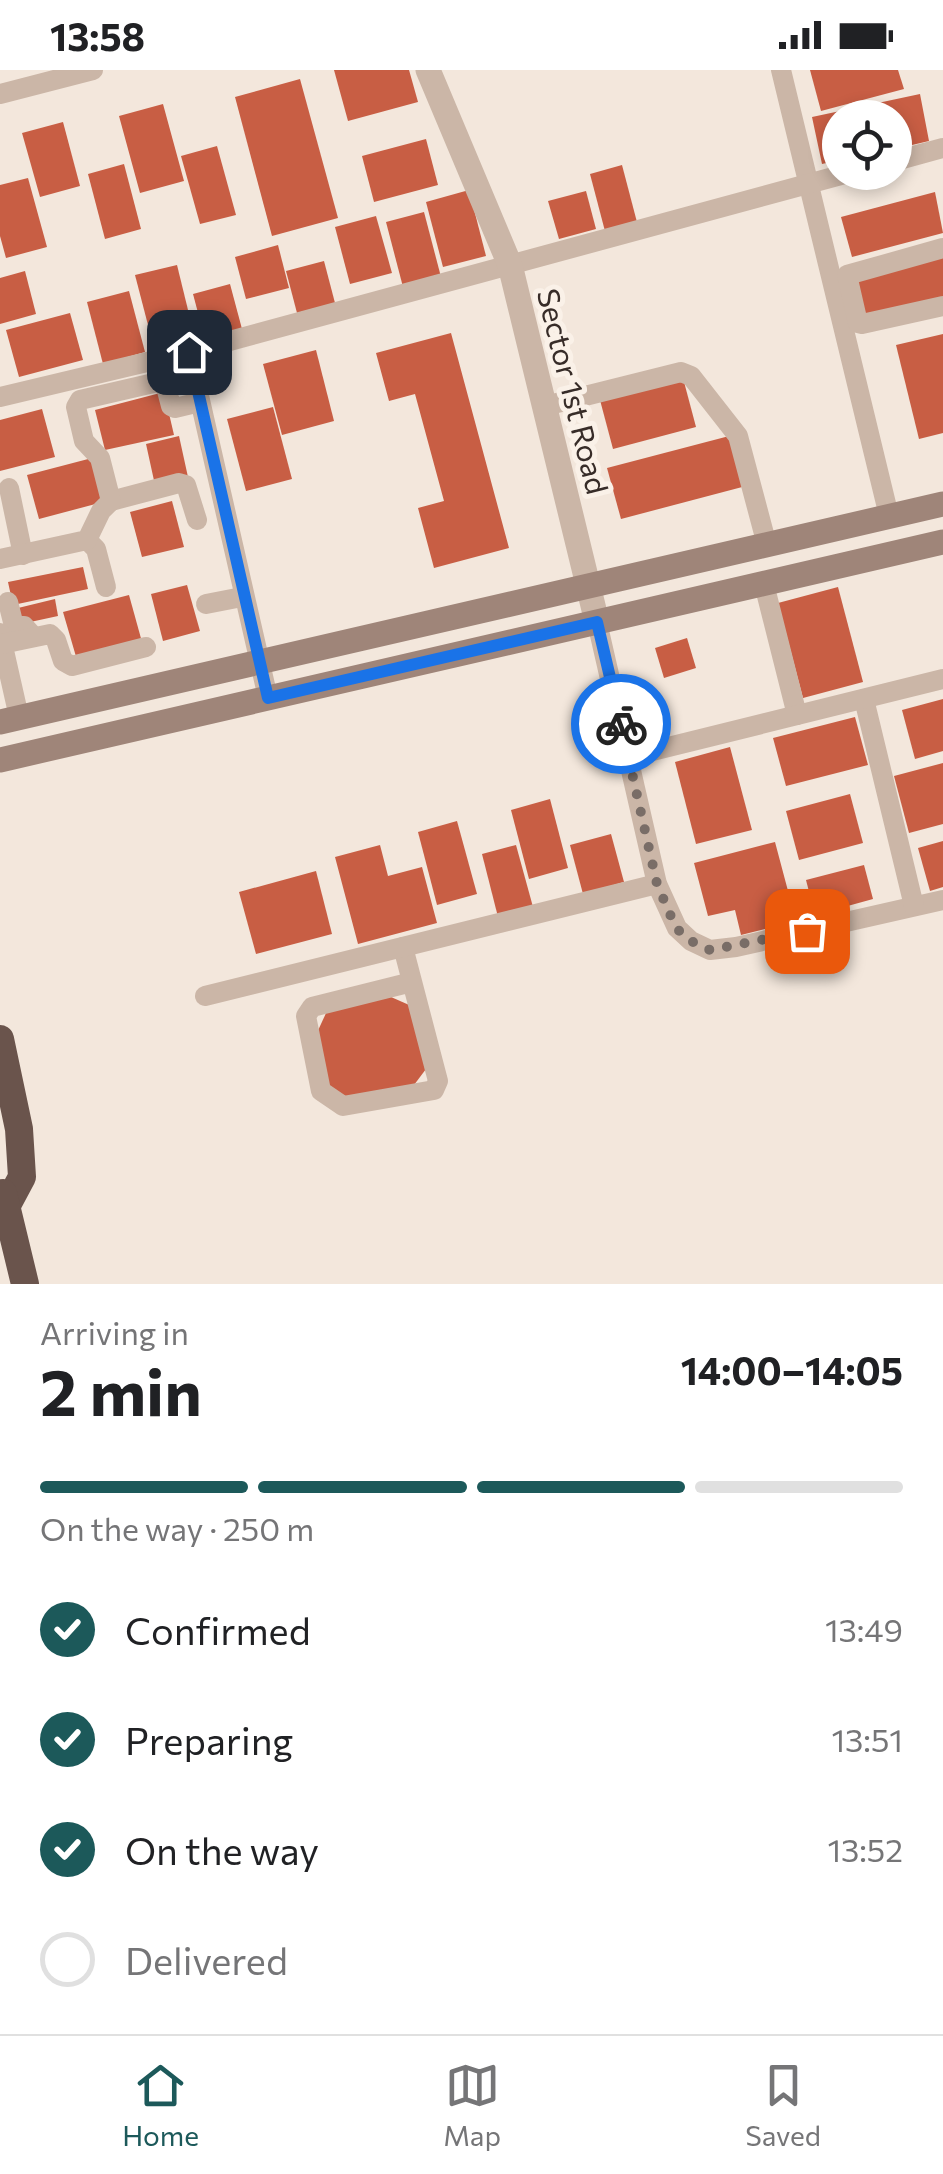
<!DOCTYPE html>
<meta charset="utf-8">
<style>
body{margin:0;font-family:Commissioner,sans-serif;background:#f6f6f6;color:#202124;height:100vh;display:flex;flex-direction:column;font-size:38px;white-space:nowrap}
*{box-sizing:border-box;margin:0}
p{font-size:32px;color:#757577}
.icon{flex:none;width:55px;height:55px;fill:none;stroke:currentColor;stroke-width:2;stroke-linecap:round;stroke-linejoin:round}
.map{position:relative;height:1214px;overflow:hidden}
.drawer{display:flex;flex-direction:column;background:#fff;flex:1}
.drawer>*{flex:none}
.tools{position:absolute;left:822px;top:30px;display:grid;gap:20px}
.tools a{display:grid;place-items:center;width:90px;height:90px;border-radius:50%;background:#fff;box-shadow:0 5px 15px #0003;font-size:50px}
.pin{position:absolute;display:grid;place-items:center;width:85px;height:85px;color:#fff;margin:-42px;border-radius:20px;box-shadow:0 5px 15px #0006}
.courier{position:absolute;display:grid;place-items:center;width:100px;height:100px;margin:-50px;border:8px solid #1a73e8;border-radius:50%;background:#fff;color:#222;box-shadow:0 2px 12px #0007}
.overview em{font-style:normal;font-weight:700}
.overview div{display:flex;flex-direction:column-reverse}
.overview{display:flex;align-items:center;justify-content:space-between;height:170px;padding:0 40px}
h1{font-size:65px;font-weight:700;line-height:75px}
.bar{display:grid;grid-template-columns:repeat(4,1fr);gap:15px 10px;align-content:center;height:120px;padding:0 40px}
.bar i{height:12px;border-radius:8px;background:#e0e0e0}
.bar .active{background:#1c595a}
.bar p{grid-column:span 4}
ol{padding:0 40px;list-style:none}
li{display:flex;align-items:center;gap:30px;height:110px}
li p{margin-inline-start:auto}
li .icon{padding:10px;border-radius:50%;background:#1c595a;color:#fff;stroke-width:4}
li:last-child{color:#757577}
li i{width:55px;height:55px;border:5px solid #e0e0e0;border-radius:50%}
.status{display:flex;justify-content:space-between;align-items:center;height:70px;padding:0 50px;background:#fff;direction:ltr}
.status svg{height:28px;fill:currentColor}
.menu{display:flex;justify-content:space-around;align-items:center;height:140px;border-top:2px solid #e0e0e0;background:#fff;font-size:28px;color:#757577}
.menu a{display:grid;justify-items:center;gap:5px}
.menu .active{color:#1c595a}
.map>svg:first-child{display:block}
.building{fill:#c85e44}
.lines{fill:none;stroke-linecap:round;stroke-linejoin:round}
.minor{stroke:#cbb6a7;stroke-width:20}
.tertiary{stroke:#cbb6a7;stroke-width:25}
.secondary{stroke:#9f8579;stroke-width:25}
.trunk{stroke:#6a544c;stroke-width:28}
.done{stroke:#796d67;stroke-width:10;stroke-dasharray:0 18}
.route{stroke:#1a73e8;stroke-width:12}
.labels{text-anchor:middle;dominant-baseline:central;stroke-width:10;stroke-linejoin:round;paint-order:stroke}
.street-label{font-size:30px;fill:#372c28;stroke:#faf1e8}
</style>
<div class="status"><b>13:58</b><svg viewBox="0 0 49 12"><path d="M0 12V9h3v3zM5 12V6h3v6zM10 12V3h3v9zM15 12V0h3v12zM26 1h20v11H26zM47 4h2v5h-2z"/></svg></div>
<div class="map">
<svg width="943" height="1214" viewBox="0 0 943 1214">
<rect width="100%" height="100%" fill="#f3e7dc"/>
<g class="building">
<path d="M334,0H409L418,32L348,51Z"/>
<path d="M810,0H898L904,19L821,41Z"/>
<path d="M300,9L338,148L272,166L235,27Z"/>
<path d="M920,24L929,71L895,79V48H840V90L822,94L812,47Z"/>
<path d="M163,34L184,111L140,123L119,46Z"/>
<path d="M63,52L80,116L40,127L22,63Z"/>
<path d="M426,69L438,115L374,132L362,86Z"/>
<path d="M217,76L236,145L200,154L181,86Z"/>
<path d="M124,94L141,159L105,169L88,104Z"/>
<path d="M622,95L638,156L606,165L590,104Z"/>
<path d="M28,108L47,177L6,188L0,166V115Z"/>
<path d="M469,120L486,186L443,197L426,132Z"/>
<path d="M586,121L596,159L559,169L548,131Z"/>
<path d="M935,122L943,163L852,187L841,147Z"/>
<path d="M424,142L441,207L403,217L386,152Z"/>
<path d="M376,146L392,203L350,214L335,157Z"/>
<path d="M278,175L289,218L246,229L235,187Z"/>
<path d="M943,185V228L862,249L852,207Z"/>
<path d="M324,191L335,233L297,243L286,201Z"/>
<path d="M177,195L189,244L148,255L135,205Z"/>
<path d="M25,201L36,244L0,254V208Z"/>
<path d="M230,214L242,259L205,269L193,224Z"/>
<path d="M129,221L145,282L103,294L87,232Z"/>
<path d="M70,243L83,290L19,307L6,260Z"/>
<path d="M451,263L509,478L434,498L418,438L444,431L415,324L389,331L376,283Z"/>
<path d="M943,264V363L919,369L896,275Z"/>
<path d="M316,280L334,351L282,365L263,294Z"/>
<path d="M683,308L696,357L613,379L600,330Z"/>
<path d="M164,322L174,365L105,380L95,340Z"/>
<path d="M273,337L292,409L246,421L227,349Z"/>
<path d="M42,339L55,387L0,401V350Z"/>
<path d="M733,365L746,416L621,449L607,398Z"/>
<path d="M179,366L188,407L155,415L146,374Z"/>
<path d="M92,388L103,432L39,449L27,405Z"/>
<path d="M172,431L184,477L142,487L130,442Z"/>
<path d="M83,497L88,519L13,535L8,512Z"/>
<path d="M187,515L200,561L163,571L151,524Z"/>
<path d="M838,517L863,612L803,628L778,533Z"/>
<path d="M129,525L142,572L77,590L63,542Z"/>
<path d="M55,529L58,546L21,554L18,538Z"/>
<path d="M687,568L696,598L664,608L655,578Z"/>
<path d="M943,629V681L915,689L902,640Z"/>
<path d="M855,647L868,695L786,716L773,668Z"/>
<path d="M730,677L752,760L696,774L675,692Z"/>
<path d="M943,693V754L909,763L894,706Z"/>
<path d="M850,724L863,773L799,790L786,741Z"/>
<path d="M550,729L568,798L529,809L511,740Z"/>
<path d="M457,751L477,824L437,835L418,762Z"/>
<path d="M611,764L624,812L583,824L570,775Z"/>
<path d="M943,771V817L930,821L918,778Z"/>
<path d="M775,772L796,851L741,865L735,840L708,846L694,793Z"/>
<path d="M380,775L388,806L422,797L437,853L358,874L335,787Z"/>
<path d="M516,775L533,837L498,847L482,784Z"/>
<path d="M864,795L873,829L815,845L806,810Z"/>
<path d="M316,801L332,864L256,884L239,822Z"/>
<path d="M391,927L416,938L429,995L414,1015L351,1031L327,1018L315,967L327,941Z"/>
</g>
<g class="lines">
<g class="minor">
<path d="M781,0L889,446"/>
<path d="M0,24L93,0"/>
<path d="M895,91L943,78"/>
<path d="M943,178L847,205L858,253L862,254L943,236"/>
<path d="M189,282L268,628"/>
<path d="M0,327L189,282L852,102"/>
<path d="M545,336L681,302L691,306L738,366L767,475"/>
<path d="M9,418L23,485"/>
<path d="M111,431L179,413L186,415L197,450"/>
<path d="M87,470L96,479L106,517"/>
<path d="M0,489L87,470L101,441L111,431L100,388L84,371L76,337L80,330L158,312L166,317L171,336L175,338L200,332"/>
<path d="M764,514L797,645"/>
<path d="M8,532L14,556H24L33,566"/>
<path d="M206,534L242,527"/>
<path d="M597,552L657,814L677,858L691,871L710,880L736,877L943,830"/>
<path d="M0,563L19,647"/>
<path d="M2,574L50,564L56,570L63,591L72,596L146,577"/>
<path d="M864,629L914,836"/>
<path d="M628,687L943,609"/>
<path d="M403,877L438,1011L434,1020L343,1036L321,1021L306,946L312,937L412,912"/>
<path d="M205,926L657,814"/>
</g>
<path class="tertiary" d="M428,0L510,195L597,552"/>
<g class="secondary">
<path d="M0,652L943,434"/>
<path d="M0,690L943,472"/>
</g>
<g class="trunk">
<path d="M0,969L19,1059L22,1107L6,1137"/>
<path d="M3,1123L25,1214"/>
</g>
</g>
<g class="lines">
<path class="done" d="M621,654L657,814L676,858L691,871L710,880L807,861"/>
<path class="route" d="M189,282L268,628L597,552L621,654"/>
</g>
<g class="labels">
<g class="street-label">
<text transform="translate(574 321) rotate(76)">Sector 1st Road</text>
</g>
</g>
</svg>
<div class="tools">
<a><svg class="icon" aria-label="locate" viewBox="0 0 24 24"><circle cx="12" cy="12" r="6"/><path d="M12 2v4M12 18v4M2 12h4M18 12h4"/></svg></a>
</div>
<div class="pin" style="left:807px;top:861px;background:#ea580c"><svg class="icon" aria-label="bag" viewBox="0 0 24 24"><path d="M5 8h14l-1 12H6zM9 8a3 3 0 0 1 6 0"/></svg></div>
<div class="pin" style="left:189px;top:282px;background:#1f2937"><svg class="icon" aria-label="home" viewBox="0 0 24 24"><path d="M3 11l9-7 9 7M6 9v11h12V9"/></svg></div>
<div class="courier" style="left:621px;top:654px"><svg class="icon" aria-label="bike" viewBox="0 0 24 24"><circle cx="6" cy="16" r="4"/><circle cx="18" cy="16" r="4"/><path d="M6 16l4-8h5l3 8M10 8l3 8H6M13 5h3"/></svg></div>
</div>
<section class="drawer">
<div class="overview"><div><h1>2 min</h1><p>Arriving in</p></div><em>14:00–14:05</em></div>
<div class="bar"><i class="active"></i><i class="active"></i><i class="active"></i><i></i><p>On the way · 250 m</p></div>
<ol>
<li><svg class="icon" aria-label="check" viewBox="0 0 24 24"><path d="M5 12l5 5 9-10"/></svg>Confirmed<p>13:49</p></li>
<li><svg class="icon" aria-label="check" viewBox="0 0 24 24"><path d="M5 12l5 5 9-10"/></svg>Preparing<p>13:51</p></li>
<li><svg class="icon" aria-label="check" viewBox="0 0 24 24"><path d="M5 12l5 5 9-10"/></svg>On the way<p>13:52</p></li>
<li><i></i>Delivered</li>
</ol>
</section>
<nav class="menu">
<a class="active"><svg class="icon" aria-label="home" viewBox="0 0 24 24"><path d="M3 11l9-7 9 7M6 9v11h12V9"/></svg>Home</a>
<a><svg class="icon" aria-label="map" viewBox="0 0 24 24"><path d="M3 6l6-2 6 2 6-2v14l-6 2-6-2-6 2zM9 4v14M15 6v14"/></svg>Map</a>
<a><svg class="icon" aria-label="saved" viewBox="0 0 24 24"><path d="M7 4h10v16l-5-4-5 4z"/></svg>Saved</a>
</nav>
